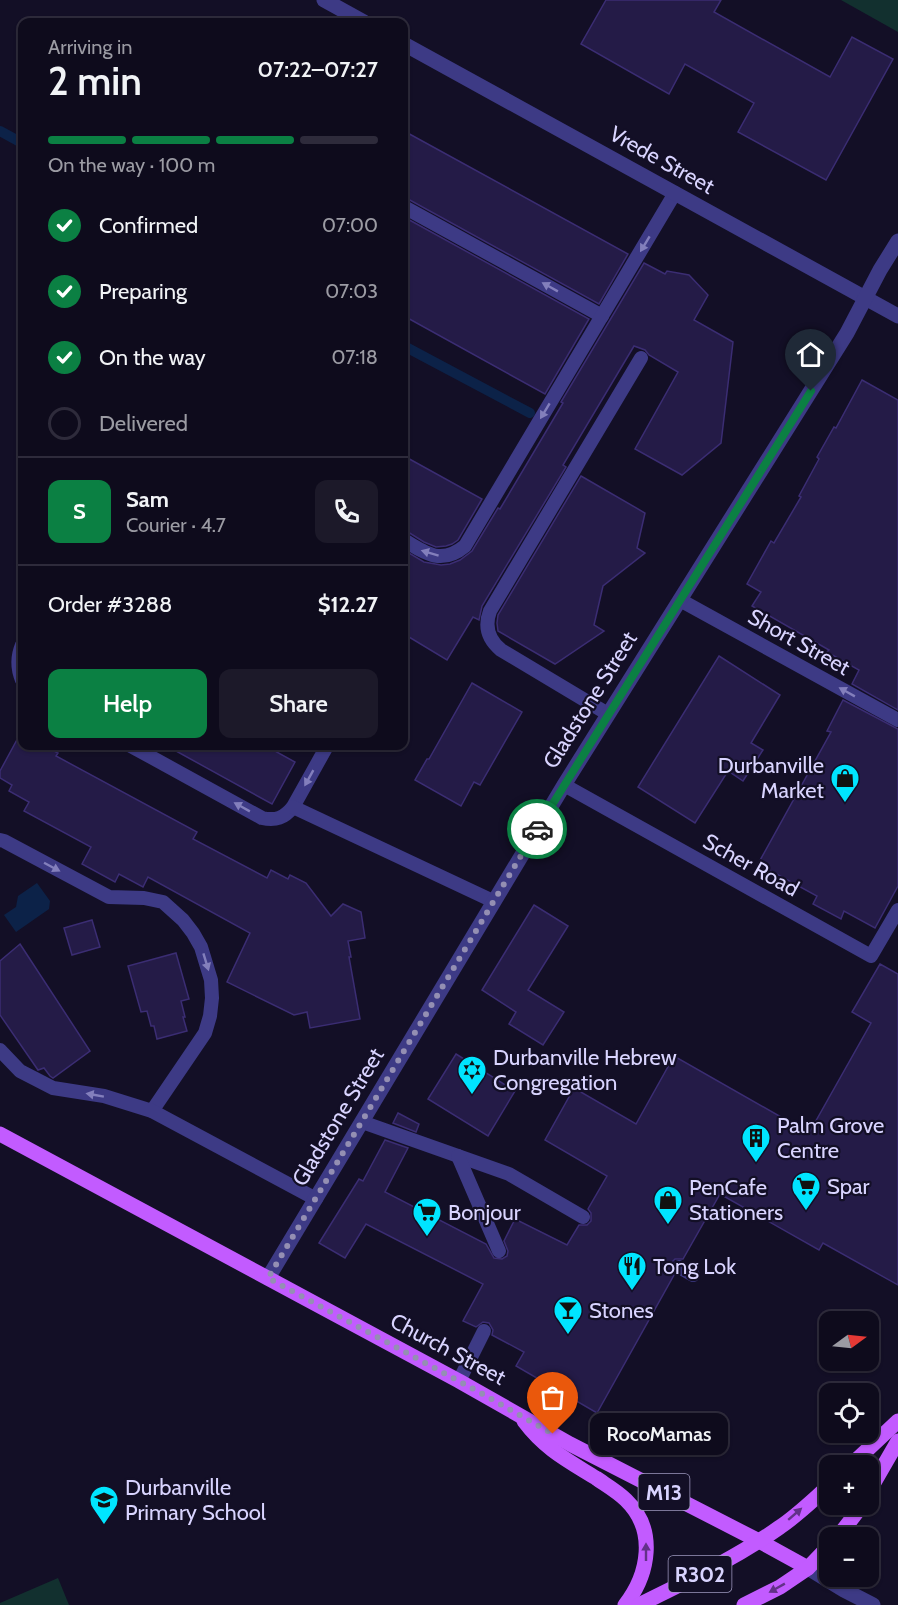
<!DOCTYPE html>
<meta charset="utf-8">
<style>
body{margin:0;font-family:Cabin,sans-serif;background:#1c1929;color:#f1f3f6;height:100vh;display:flex;flex-direction:column;font-size:22px;white-space:nowrap}
*{box-sizing:border-box;margin:0}
p{font-size:20px;color:#9b9ba3}
.icon{flex:none;width:33px;height:33px;fill:none;stroke:currentColor;stroke-width:2;stroke-linecap:round;stroke-linejoin:round}
.map{position:relative;flex:1;overflow:hidden}
.sheet{position:absolute;left:18px;top:18px;width:390px;height:732px;display:flex;flex-direction:column;background:#0e0b1c;border-radius:12px;box-shadow:0 2px 4px #0004,0 0 0 2px #2e2b3b}
.sheet>*{flex:none}
.needle{width:39px;rotate:75deg}
.tools{position:absolute;left:819px;top:1311px;display:grid;gap:12px}
.tools a{display:grid;place-items:center;width:60px;height:60px;border-radius:12px;background:#0e0b1c;box-shadow:0 2px 4px #0004,0 0 0 2px #2e2b3b;font-size:30px}
.pin{position:absolute;display:grid;place-items:center;width:51px;height:51px;color:#fff;margin:-62px -26px;border-radius:50% 50% 50% 0;rotate:-45deg;box-shadow:0 0 6px #0007}
.pin .icon{rotate:45deg}
.courier{position:absolute;display:grid;place-items:center;width:60px;height:60px;margin:-30px;border:4px solid #0b8043;border-radius:50%;background:#fff;color:#222;box-shadow:0 2px 8px #0007}
.bubble{position:absolute;height:42px;border-radius:12px;background:#0e0b1c;box-shadow:0 2px 4px #0004,0 0 0 2px #2e2b3b;font-size:20px;font-weight:600;line-height:42px;text-align:center}
.summary em{font-style:normal;font-weight:600}
.summary div{display:flex;flex-direction:column-reverse}
.summary{display:flex;align-items:center;justify-content:space-between;height:102px;padding:0 30px}
h1{font-size:39px;font-weight:600;line-height:45px}
.bar{display:grid;grid-template-columns:repeat(4,1fr);gap:9px 6px;align-content:center;height:72px;padding:0 30px}
.bar i{height:8px;border-radius:4px;background:#2e2b3b}
.bar .current{background:#0b8043}
.bar p{grid-column:span 4}
.line{display:flex;align-items:center;gap:15px;padding:0 30px;border-top:2px solid #2e2b3b}
.line div{flex:1}
.round{display:grid;place-items:center;flex:none;width:63px;height:63px;border-radius:12px;background:#1c1929}
ol{padding:0 30px;list-style:none}
li{display:flex;align-items:center;gap:18px;height:66px}
li p{margin-inline-start:auto}
li .icon{padding:6px;border-radius:50%;background:#0b8043;color:#fff;stroke-width:4}
li:last-child{color:#9b9ba3}
li i{width:33px;height:33px;border:3px solid #2e2b3b;border-radius:50%}
.cta{display:flex;gap:12px;margin-top:auto;padding:12px 30px}
.cta a{flex:1;height:69px;border-radius:12px;background:#0b8043;color:#fff;font-size:24px;font-weight:600;line-height:69px;text-align:center}
.cta a+a{background:#1c1929;color:#f1f3f6}
.map>svg:first-child{display:block}
.green{fill:#12302f}
.water{fill:#0c2248}
.lines{fill:none;stroke-linecap:round;stroke-linejoin:round}
.stream{stroke:#0c2248;stroke-width:10}
.building{fill:#241b47;stroke:#3b2d73;stroke-width:1.5}
.service{stroke:#3d3a85;stroke-width:14}
.minor{stroke:#3d3a85;stroke-width:15}
.primary{stroke:#c25bff;stroke-width:15}
.oneway{fill:#837fbc}
.oneway2{fill:#623188}
.done{stroke:#948fb3;stroke-width:6;stroke-dasharray:0 10.8}
.route{stroke:#0b8043;stroke-width:8}
.labels{text-anchor:middle;dominant-baseline:central;stroke-width:4.5;stroke-linejoin:round;paint-order:stroke}
.shield{fill:#130f26;stroke:#9e99be;stroke-width:1.5}
.shield-label{font-size:21px;font-weight:bold;fill:#d9d4ff}
.street-label{font-size:22px;fill:#d9d4ff;stroke:#130f26}
.poi-label{font-size:22px;fill:#d9d4ff;stroke:#130f26;text-anchor:start}
</style>
<div class="map">
<svg width="898" height="1605" viewBox="0 0 898 1605">
<rect width="100%" height="100%" fill="#130f26"/>
<g class="green">
<path d="M841,0H898V32Z"/>
<path d="M58,1578L69,1605H0V1603Z"/>
</g>
<path class="water" d="M37,883L50,901L49,909L16,932L4,915L16,907L18,896Z"/>
<g class="lines">
<g class="stream">
<path d="M0,131L22,143"/>
<path d="M404,346L530,413"/>
</g>
</g>
<g class="building">
<path d="M606,0H721L714,12L830,77L852,37L893,59L826,180L738,132L754,103L685,64L669,94L581,44Z"/>
<path d="M404,131L628,254L599,304L408,199L404,198Z"/>
<path d="M404,217L589,319L545,394L404,316Z"/>
<path d="M644,263L665,274L667,271L689,275L708,295L694,320L733,342L721,443L682,475L635,449L678,372L649,355L645,350L634,346L563,465L566,467L482,606L479,620L473,617L447,660L404,634V550L424,562L441,565L450,564L460,560L472,551L498,508L500,509L563,403L561,402Z"/>
<path d="M862,380L898,400V710L852,684L859,670L827,652L829,650L752,606L761,592L747,584L771,541L774,543L801,497L799,496L819,459L817,457L834,427L836,428Z"/>
<path d="M404,456L482,499L458,540L452,544L446,546L436,547L424,542L408,532L404,531Z"/>
<path d="M581,476L645,513L637,548L645,553L603,586L594,625L604,631L555,664L498,631L497,623L498,615Z"/>
<path d="M719,656L780,695L751,743L763,750L743,781L728,771L695,823L638,787Z"/>
<path d="M472,683L522,712L480,785L474,782L461,806L415,780L427,759H429Z"/>
<path d="M843,700L898,729V886L875,928L844,911L841,919L813,904L817,896L758,864L831,732L827,731Z"/>
<path d="M19,736L22,738V746H44L58,753L56,756L197,832L193,839L267,878L271,870L288,879L290,875L306,883L331,916L343,904L361,912L365,938L348,941L351,957H349L360,1019L310,1028L307,1012L294,1015L227,982L250,933L148,877L143,887L119,874L115,882L82,864L91,847L24,811L29,802L9,791L12,785L0,778V771Z"/>
<path d="M167,746H266L295,762L272,804Z"/>
<path d="M534,905L568,926L528,990L564,1012L543,1045L509,1024L516,1012L482,990Z"/>
<path d="M92,920L100,947L72,955L64,928Z"/>
<path d="M20,944L90,1051L53,1078L50,1076L44,1068L38,1070L0,1015V961Z"/>
<path d="M176,953L189,999L181,1001L185,1017H183L187,1031L157,1039L154,1026H151L147,1011L141,1012L128,966Z"/>
<path d="M880,964L898,974V1285L823,1243L819,1250L720,1194L683,1259H675L671,1263V1271L674,1275L597,1413L516,1366L524,1352L492,1335L493,1330L489,1323L483,1322L476,1327L463,1321L483,1284L366,1224L345,1258L319,1243L359,1179L363,1181L385,1140L408,1148L385,1192L486,1244L494,1258L502,1259L507,1256L508,1251L504,1241L515,1219L567,1245L579,1225H587L591,1221V1213L588,1209L607,1176L545,1140L574,1088L636,1124L674,1056L809,1133L871,1023L852,1012Z"/>
<path d="M456,1054L515,1091L488,1136L428,1099Z"/>
<path d="M398,1113L419,1124L416,1132L393,1123Z"/>
</g>
<g class="lines">
<g class="service">
<path d="M404,207L602,316"/>
<path d="M404,540C426,554 442,565 465,546L675,193"/>
<path d="M680,600L898,720"/>
<path d="M22,645C17,657 17,668 22,680"/>
<path d="M608,714L501,650C489,640 484,627 490,611L641,358"/>
<path d="M131,746L262,818C276,821 284,818 293,807L327,746"/>
<path d="M564,785L871,956L898,910"/>
<path d="M293,807L493,901"/>
<path d="M0,840L4,841L109,897L144,898L163,902L183,920L193,933L201,947L211,980L212,998L210,1016L205,1033L152,1111"/>
<path d="M0,1050L20,1071L53,1088L104,1096L152,1111L316,1199"/>
<path d="M362,1122L509,1174L583,1217"/>
<path d="M458,1156L499,1251"/>
<path d="M679,1267L693,1275"/>
<path d="M459,1381L484,1331"/>
</g>
<g class="minor">
<path d="M324,0L364,22"/>
<path d="M404,44L898,316"/>
<path d="M268,1278L564,785L847,333L880,270L898,241"/>
<path d="M808,1568L844,1590L873,1605"/>
</g>
<g class="primary">
<path d="M0,1134L459,1381L570,1444L759,1541L808,1568"/>
<path d="M524,1421C545,1449 567,1460 596,1478C606,1485 617,1491 626,1500C657,1530 649,1574 625,1605"/>
<path d="M850,1466L898,1421"/>
<path d="M868,1493L898,1441"/>
<path d="M837,1538L857,1512L862,1504"/>
<path d="M639,1605C687,1581 736,1558 780,1527C798,1515 814,1499 830,1485"/>
<path d="M744,1605L780,1587L808,1568L830,1545"/>
</g>
</g>
<defs><path id="oneway-solid" d="M-6-.8H1V-3.2L6.5 0L1 3.2V.8H-6Z" transform="scale(1.5)"/></defs>
<g class="oneway">
<use href="#oneway-solid" transform="translate(645 244) rotate(121)"/>
<use href="#oneway-solid" transform="translate(550 287) rotate(-151)"/>
<use href="#oneway-solid" transform="translate(545 411) rotate(121)"/>
<use href="#oneway-solid" transform="translate(430 553) rotate(-163)"/>
<use href="#oneway-solid" transform="translate(847 692) rotate(-151)"/>
<use href="#oneway-solid" transform="translate(309 778) rotate(119)"/>
<use href="#oneway-solid" transform="translate(242 807) rotate(-151)"/>
<use href="#oneway-solid" transform="translate(52 867) rotate(28)"/>
<use href="#oneway-solid" transform="translate(206 962) rotate(73)"/>
<use href="#oneway-solid" transform="translate(95 1095) rotate(-170)"/>
</g>
<g class="oneway2">
<use href="#oneway-solid" transform="translate(795 1514) rotate(-41)"/>
<use href="#oneway-solid" transform="translate(646 1552) rotate(-90)"/>
<use href="#oneway-solid" transform="translate(777 1588) rotate(151)"/>
</g>
<g class="lines">
<path class="done" d="M537,829L268,1278L479,1392L553,1434"/>
<path class="route" d="M537,829L811,391"/>
</g>
<defs>
<g id="shop-pin" transform="scale(1.5)"><path d="M0 17L-7.5 6A9.5 9.5 0 1 1 7.5 6Z" fill="#00e5ff" stroke="#130f26"/><path d="M-5-2.5h2.3a2.7 3.5 0 0 1 5.4 0H5L5.5 6h-11ZM-1.5-2.5h3a1.5 2.3 0 0 0-3 0Z" fill="#111"/></g>
<g id="synagogue-pin" transform="scale(1.5)"><path d="M0 17L-7.5 6A9.5 9.5 0 1 1 7.5 6Z" fill="#00e5ff" stroke="#130f26"/><path d="M0-6.5L5.6 3.2H-5.6ZM0 6.5L5.6-3.2H-5.6Z" fill="#111"/></g>
<g id="building-pin" transform="scale(1.5)"><path d="M0 17L-7.5 6A9.5 9.5 0 1 1 7.5 6Z" fill="#00e5ff" stroke="#130f26"/><path d="M-4-6H4V6H1V3H-1V6H-4ZM-2.5-4.3h1.7v1.8h-1.7ZM.8-4.3h1.7v1.8H.8ZM-2.5-1h1.7V.8h-1.7ZM.8-1h1.7V.8H.8Z" fill="#111"/></g>
<g id="supermarket-pin" transform="scale(1.5)"><path d="M0 17L-7.5 6A9.5 9.5 0 1 1 7.5 6Z" fill="#00e5ff" stroke="#130f26"/><path d="M-6-5.5h2.5l.6 2H6L4.5 2H-2.5L-4.4-4H-6ZM-1.5 3.2a1.3 1.3 0 1 0 .1 0ZM3 3.2a1.3 1.3 0 1 0 .1 0Z" fill="#111"/></g>
<g id="restaurant-pin" transform="scale(1.5)"><path d="M0 17L-7.5 6A9.5 9.5 0 1 1 7.5 6Z" fill="#00e5ff" stroke="#130f26"/><path d="M-5-6h1v4h1v-4h1v4h1v-4h1v5L-1.5 .5V6h-2V.5L-5-1ZM5-6V6H3V1.5H1.5Q1.5-4 5-6Z" fill="#111"/></g>
<g id="bar-pin" transform="scale(1.5)"><path d="M0 17L-7.5 6A9.5 9.5 0 1 1 7.5 6Z" fill="#00e5ff" stroke="#130f26"/><path d="M-6-5H6L.8 .8V4.5H3.5V6h-7V4.5H-.8V.8Z" fill="#111"/></g>
<g id="school-pin" transform="scale(1.5)"><path d="M0 17L-7.5 6A9.5 9.5 0 1 1 7.5 6Z" fill="#00e5ff" stroke="#130f26"/><path d="M0-5L7-2L0 1L-7-2ZM-4 1L0 2.5L4 1V4Q0 6-4 4Z" fill="#111"/></g>
</defs>
<g fill-rule="evenodd">
<use href="#shop-pin" x="845" y="778"/>
<use href="#synagogue-pin" x="472" y="1070"/>
<use href="#building-pin" x="756" y="1138"/>
<use href="#supermarket-pin" x="806" y="1186"/>
<use href="#shop-pin" x="668" y="1200"/>
<use href="#supermarket-pin" x="427" y="1212"/>
<use href="#restaurant-pin" x="632" y="1266"/>
<use href="#bar-pin" x="568" y="1310"/>
<use href="#school-pin" x="104" y="1500"/>
</g>
<g class="labels">
<g class="shield">
<rect x="638.5" y="1474" width="51" height="36" rx="4.5"/>
<rect x="668.5" y="1556" width="63" height="36" rx="4.5"/>
</g>
<g class="shield-label">
<text x="664" y="1492">M13</text>
<text x="700" y="1574">R302</text>
</g>
<g class="street-label">
<text transform="translate(662 160) rotate(29)">Vrede Street</text>
<text transform="translate(799 642) rotate(29)">Short Street</text>
<text transform="translate(590 700) rotate(-58)">Gladstone Street</text>
<text transform="translate(751 865) rotate(29)">Scher Road</text>
<text transform="translate(338 1117) rotate(-59)">Gladstone Street</text>
<text transform="translate(448 1349) rotate(28)">Church Street</text>
</g>
<g class="poi-label">
<text x="824" y="765" text-anchor="end">Durbanville<tspan x="824" dy="25">Market</tspan></text>
<text x="493" y="1057">Durbanville Hebrew<tspan x="493" dy="25">Congregation</tspan></text>
<text x="777" y="1125">Palm Grove<tspan x="777" dy="25">Centre</tspan></text>
<text x="827" y="1186">Spar</text>
<text x="689" y="1187">PenCafe<tspan x="689" dy="25">Stationers</tspan></text>
<text x="448" y="1212">Bonjour</text>
<text x="653" y="1266">Tong Lok</text>
<text x="589" y="1310">Stones</text>
<text x="125" y="1487">Durbanville<tspan x="125" dy="25">Primary School</tspan></text>
</g>
</g>
</svg>
<div class="tools">
<a><svg class="needle" viewBox="-14 -14 28 28"><path d="M0-13l5 13h-10z" fill="#e53935"/><path d="M0 13l5-13h-10z" fill="#9b9ba3"/></svg></a>
<a><svg class="icon" aria-label="locate" viewBox="0 0 24 24"><circle cx="12" cy="12" r="6"/><path d="M12 2v4M12 18v4M2 12h4M18 12h4"/></svg></a>
<a>+</a>
<a>−</a>
</div>
<div class="pin" style="left:553px;top:1434px;background:#ea580c"><svg class="icon" aria-label="bag" viewBox="0 0 24 24"><path d="M5 8h14l-1 12H6zM9 8a3 3 0 0 1 6 0"/></svg></div>
<div class="pin" style="left:811px;top:391px;background:#1f2937"><svg class="icon" aria-label="home" viewBox="0 0 24 24"><path d="M3 11l9-7 9 7M6 9v11h12V9"/></svg></div>
<div class="courier" style="left:537px;top:829px"><svg class="icon" aria-label="car" viewBox="0 0 24 24"><path d="M5 17H2v-5l4-1 3-4h7l3 4 3 1v5h-3M9 17h6M6 11h13"/><circle cx="7" cy="17" r="2"/><circle cx="17" cy="17" r="2"/></svg></div>
<div class="bubble" style="left:590px;top:1413px;width:138px">RocoMamas</div>
<section class="sheet">
<div class="summary"><div><h1>2 min</h1><p>Arriving in</p></div><em>07:22–07:27</em></div>
<div class="bar"><i class="current"></i><i class="current"></i><i class="current"></i><i></i><p>On the way · 100 m</p></div>
<ol>
<li><svg class="icon" aria-label="check" viewBox="0 0 24 24"><path d="M5 12l5 5 9-10"/></svg>Confirmed<p>07:00</p></li>
<li><svg class="icon" aria-label="check" viewBox="0 0 24 24"><path d="M5 12l5 5 9-10"/></svg>Preparing<p>07:03</p></li>
<li><svg class="icon" aria-label="check" viewBox="0 0 24 24"><path d="M5 12l5 5 9-10"/></svg>On the way<p>07:18</p></li>
<li><i></i>Delivered</li>
</ol>
<div class="line" style="height:108px"><b class="round" style="background:#0b8043;color:#fff">S</b><div><b>Sam</b><p>Courier · 4.7</p></div><a class="round"><svg class="icon" aria-label="phone" viewBox="0 0 24 24"><path d="M5 4h4l2 5-3 2q2 4 5 5l2-3 5 2v4C11 20 4 13 5 4z"/></svg></a></div>
<div class="line" style="height:78px"><div>Order #3288</div><b>$12.27</b></div>
<div class="cta"><a>Help</a><a>Share</a></div>
</section>
</div>
